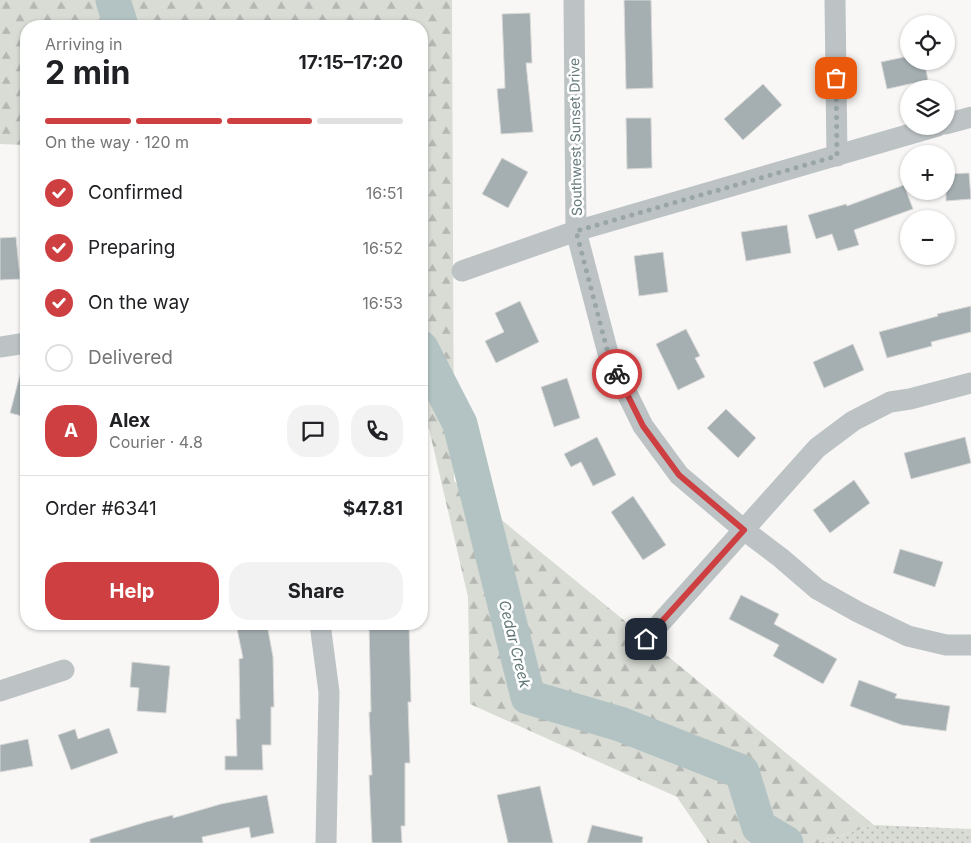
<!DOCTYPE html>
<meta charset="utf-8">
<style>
body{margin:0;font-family:Inter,sans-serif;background:#f2f2f2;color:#202124;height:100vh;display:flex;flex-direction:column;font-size:19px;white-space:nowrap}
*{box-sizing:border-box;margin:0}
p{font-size:16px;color:#757577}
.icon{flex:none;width:28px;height:28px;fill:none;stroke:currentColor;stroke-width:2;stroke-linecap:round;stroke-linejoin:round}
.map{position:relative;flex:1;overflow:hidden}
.panel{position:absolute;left:20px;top:20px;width:408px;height:610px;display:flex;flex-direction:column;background:#fff;border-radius:20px;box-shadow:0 1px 4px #0004}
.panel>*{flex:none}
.tools{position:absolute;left:900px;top:15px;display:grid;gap:10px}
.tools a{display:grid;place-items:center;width:55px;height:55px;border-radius:50%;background:#fff;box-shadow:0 1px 4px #0004;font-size:25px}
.pin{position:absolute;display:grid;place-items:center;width:42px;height:42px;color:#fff;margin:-21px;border-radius:10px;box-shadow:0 2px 8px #0006}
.courier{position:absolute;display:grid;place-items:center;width:50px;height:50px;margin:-25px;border:4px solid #ce3f41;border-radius:50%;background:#fff;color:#222;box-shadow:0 1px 6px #0007}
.overview em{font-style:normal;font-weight:700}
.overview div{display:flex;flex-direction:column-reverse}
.overview{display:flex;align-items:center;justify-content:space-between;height:85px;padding:0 25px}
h1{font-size:32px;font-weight:700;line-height:38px}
.bar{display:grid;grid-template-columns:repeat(4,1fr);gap:8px 5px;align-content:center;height:60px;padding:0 25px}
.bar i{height:6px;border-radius:4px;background:#e0e0e0}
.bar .current{background:#ce3f41}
.bar p{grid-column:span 4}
.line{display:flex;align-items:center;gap:12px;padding:0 25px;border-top:1px solid #e0e0e0}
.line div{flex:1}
.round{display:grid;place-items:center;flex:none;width:52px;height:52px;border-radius:20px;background:#f2f2f2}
ol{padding:0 25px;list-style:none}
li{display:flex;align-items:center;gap:15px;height:55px}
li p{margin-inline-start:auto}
li .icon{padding:5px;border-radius:50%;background:#ce3f41;color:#fff;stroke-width:4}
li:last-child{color:#757577}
li i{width:28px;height:28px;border:2px solid #e0e0e0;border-radius:50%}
.action{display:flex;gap:10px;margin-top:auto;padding:10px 25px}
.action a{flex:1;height:58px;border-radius:20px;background:#ce3f41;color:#fff;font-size:20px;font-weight:700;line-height:58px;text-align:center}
.action a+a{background:#f2f2f2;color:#202124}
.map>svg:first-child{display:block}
.grass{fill:url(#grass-dots)}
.forest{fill:url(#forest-firs)}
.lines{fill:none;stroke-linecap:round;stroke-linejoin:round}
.river{stroke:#b3c3c3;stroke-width:35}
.building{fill:#a5afb2;stroke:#d9d9d8}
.street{stroke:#bdc3c5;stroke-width:21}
.done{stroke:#99a5a7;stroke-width:5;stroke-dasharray:0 9}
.route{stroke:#ce3f41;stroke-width:6}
.labels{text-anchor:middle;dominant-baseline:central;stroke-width:5;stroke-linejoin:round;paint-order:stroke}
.street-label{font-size:14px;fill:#66797d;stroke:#fff}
.water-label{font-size:15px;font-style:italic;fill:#617777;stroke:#fff}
</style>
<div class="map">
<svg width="971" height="843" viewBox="0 0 971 843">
<defs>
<pattern id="grass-dots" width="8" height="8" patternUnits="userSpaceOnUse" patternTransform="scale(1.25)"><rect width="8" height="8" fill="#d9dcd5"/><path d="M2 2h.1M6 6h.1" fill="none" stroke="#b4b7b2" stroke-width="1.8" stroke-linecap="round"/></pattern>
<pattern id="forest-firs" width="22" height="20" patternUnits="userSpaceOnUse" patternTransform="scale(1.25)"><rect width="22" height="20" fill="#d9dcd5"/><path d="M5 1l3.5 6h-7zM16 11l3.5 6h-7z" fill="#b4b7b2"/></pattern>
</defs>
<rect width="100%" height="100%" fill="#f8f7f5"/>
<path class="grass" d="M874,825L971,829V843H818Z"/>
<path class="forest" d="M0,0H452L454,481L874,825L818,843H708L677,797L470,704L468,597L429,429L421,423V26H26V145L0,144Z"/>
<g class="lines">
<g class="river">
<path d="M113,0L121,26"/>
<path d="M421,348L460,424L528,697L620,724L742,772L759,827L786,843"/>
</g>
</g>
<g class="building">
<path d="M624,0H651L653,88L626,89Z"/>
<path d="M530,13L532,63H526L533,132L501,134L497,89L505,88L502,14Z"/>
<path d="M909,56V61H924L928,80L887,89L881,62Z"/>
<path d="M763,84L782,105L743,140L724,119Z"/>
<path d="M626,118H651L652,168L627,169Z"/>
<path d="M502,158L528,172L508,208L482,194Z"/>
<path d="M969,173L971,199L946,201V174Z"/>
<path d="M904,185L913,209L854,230L859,245L838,251L832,234L816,239L808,215L846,204L847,206Z"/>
<path d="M787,225L791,253L746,261L741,232Z"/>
<path d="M16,237L20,279L0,280V238Z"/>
<path d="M663,252L668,292L639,296L634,256Z"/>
<path d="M520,301L539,342L496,363L485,341L504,332L495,313Z"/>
<path d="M971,306V332L931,342L932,346L887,358L879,332L938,316L937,314Z"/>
<path d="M686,329L700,356L695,358L705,377L678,390L656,344Z"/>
<path d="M853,344L864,370L824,388L813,362Z"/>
<path d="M21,371L26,372V417L10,413Z"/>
<path d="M567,378L580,418L554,427L541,387Z"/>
<path d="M726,409L756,438L738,458L707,428Z"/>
<path d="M597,437L616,475L593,486L581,462L571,467L564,454Z"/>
<path d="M965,437L971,463L911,479L904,453Z"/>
<path d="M854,480L870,503L830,533L813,510Z"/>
<path d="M633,496L666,545L643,560L611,512Z"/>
<path d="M900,549L943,562L935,587L893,573Z"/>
<path d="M741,595L779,614L774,624L837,659L823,684L773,656L779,645L729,619Z"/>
<path d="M236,624H267L273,657L274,707H271V745H262L263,770H225V756H237L236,719H240L239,659L243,658Z"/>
<path d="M369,624H409L411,702H408L410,763H405V826H401L402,843H372L369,775H372L369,712H371Z"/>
<path d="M132,662L170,666L166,713L137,711L139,688L130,687Z"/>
<path d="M859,680L897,694L895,698L950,706L946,731L902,725L850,706Z"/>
<path d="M109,728L118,753L71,770L58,735L75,729L78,739Z"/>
<path d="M28,739L33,766L0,772V745Z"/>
<path d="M540,786L553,843H508L497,795Z"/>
<path d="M267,795L274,833L251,838L249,827L202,837L203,843H90V839L146,822L173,815V818L221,804Z"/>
<path d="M592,825L643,837L642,843H587Z"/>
</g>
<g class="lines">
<g class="street">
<path d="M574,0L576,231L609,357L643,426L679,475L744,530L781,558L817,589L858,612L908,636L946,645H971"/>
<path d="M835,0L837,156"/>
<path d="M946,124L971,117"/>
<path d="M462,271L576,231L938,126"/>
<path d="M0,347L26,343"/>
<path d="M320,624L329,692L326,843"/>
<path d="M646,639L817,448L853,421L890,402L910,399L971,383"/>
<path d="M0,691L64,670"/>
</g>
</g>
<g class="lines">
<path class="done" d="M617,374L609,357L576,231L837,156L836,78"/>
<path class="route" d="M617,374L643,426L679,475L744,530L646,639"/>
</g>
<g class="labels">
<g class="street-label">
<text transform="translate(575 137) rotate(-91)">Southwest Sunset Drive</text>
</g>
<g class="water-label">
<text transform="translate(515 644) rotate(76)">Cedar Creek</text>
</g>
</g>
</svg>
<div class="tools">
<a><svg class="icon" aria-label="locate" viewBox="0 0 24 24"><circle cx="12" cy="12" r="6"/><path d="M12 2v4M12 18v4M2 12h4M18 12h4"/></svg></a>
<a><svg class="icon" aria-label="layers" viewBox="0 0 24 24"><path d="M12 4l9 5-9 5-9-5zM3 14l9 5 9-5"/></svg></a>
<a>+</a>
<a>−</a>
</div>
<div class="pin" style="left:836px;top:78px;background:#ea580c"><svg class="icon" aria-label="bag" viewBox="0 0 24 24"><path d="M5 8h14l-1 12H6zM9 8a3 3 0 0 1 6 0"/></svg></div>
<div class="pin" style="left:646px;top:639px;background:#1f2937"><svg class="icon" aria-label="home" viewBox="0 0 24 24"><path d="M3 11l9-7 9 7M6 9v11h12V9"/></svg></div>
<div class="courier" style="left:617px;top:374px"><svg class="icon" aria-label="bike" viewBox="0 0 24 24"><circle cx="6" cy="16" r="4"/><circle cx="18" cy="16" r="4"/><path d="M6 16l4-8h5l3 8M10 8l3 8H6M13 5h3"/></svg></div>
<section class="panel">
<div class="overview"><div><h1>2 min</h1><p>Arriving in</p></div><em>17:15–17:20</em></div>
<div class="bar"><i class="current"></i><i class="current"></i><i class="current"></i><i></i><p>On the way · 120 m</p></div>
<ol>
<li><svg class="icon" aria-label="check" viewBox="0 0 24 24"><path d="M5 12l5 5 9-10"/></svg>Confirmed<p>16:51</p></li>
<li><svg class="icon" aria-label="check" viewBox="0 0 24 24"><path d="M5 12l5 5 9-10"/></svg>Preparing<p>16:52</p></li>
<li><svg class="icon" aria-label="check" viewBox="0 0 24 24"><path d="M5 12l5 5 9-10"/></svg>On the way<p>16:53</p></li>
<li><i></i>Delivered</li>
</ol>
<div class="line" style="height:90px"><b class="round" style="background:#ce3f41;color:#fff">A</b><div><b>Alex</b><p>Courier · 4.8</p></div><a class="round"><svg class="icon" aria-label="chat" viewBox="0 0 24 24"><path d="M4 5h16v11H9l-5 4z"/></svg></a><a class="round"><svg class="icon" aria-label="phone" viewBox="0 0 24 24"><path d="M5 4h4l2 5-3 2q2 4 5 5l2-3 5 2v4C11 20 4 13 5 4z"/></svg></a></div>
<div class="line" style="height:65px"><div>Order #6341</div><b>$47.81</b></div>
<div class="action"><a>Help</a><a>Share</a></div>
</section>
</div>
